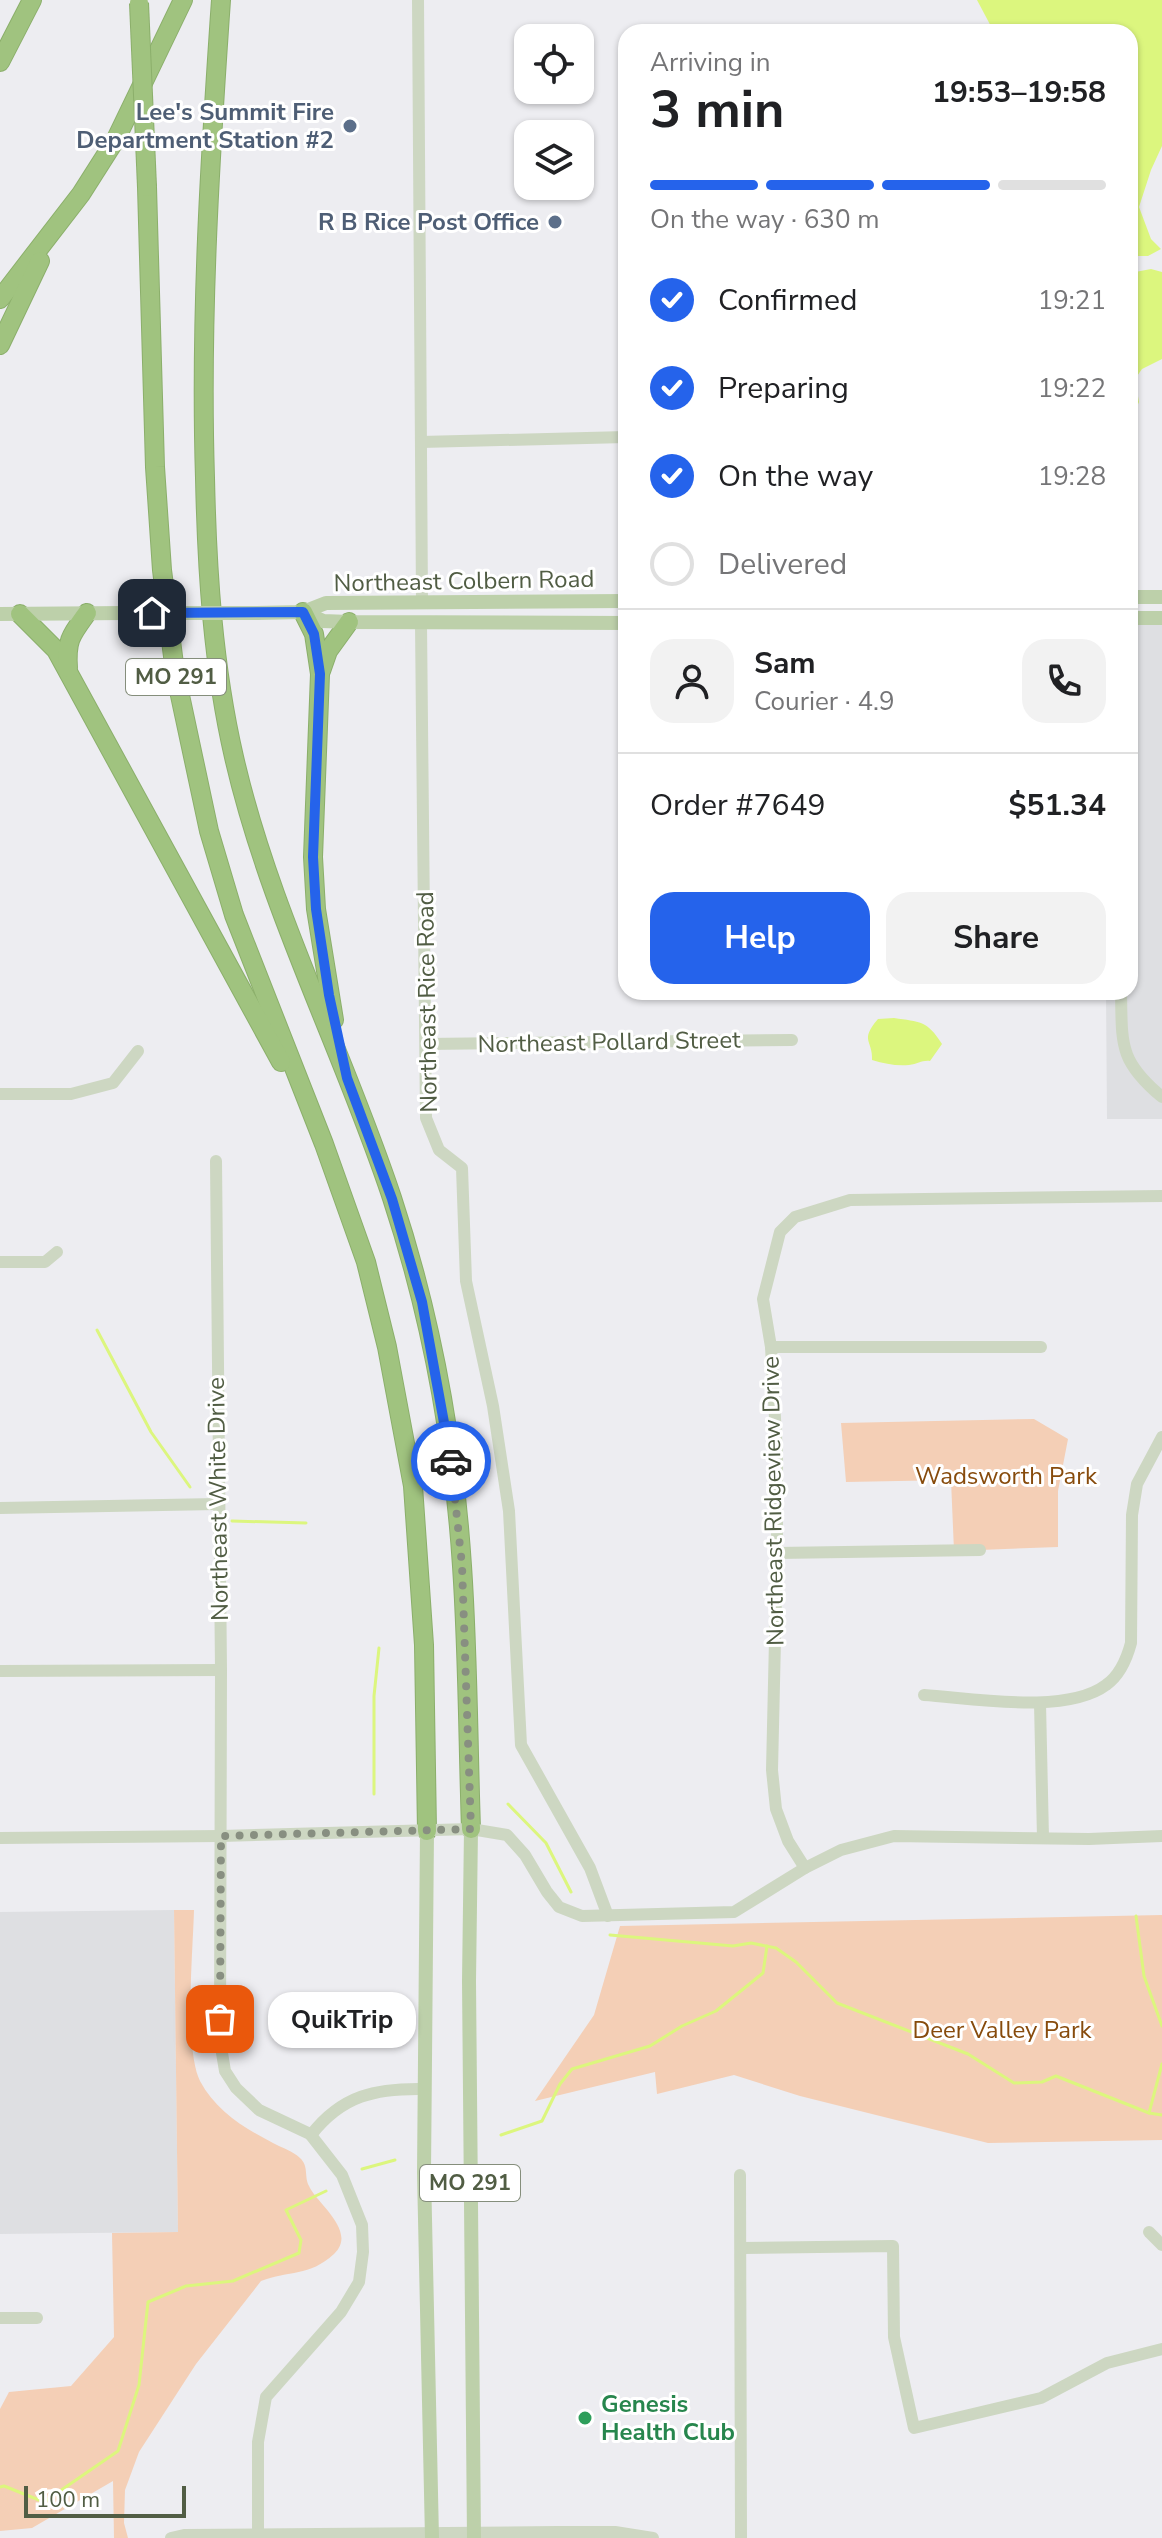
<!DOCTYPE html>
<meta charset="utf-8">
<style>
body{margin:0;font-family:"Nunito Sans",sans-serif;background:#f2f2f2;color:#202124;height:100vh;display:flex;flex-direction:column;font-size:30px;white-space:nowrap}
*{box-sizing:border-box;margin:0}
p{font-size:26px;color:#757577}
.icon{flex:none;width:44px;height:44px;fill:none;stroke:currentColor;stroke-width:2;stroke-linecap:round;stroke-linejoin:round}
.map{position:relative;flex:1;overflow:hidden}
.side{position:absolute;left:618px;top:24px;width:520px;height:976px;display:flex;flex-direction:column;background:#fff;border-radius:24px;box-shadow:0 2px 6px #0004}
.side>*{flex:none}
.tools{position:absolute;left:514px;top:24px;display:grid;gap:16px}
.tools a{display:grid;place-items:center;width:80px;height:80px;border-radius:16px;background:#fff;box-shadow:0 2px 6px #0004;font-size:40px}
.scale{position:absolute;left:24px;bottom:20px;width:162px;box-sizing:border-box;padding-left:8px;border:4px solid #515d44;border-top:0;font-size:22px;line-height:28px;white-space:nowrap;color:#515d44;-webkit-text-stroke:6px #fff;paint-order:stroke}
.pin{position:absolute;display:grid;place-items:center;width:68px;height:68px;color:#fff;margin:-34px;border-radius:16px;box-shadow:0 4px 12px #0006}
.courier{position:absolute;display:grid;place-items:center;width:80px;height:80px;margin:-40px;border:6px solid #2563eb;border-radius:50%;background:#fff;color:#222;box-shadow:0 2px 10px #0007}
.bubble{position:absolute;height:56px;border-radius:24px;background:#fff;box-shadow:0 2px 6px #0004;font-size:26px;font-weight:700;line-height:56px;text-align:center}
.head em{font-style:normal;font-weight:700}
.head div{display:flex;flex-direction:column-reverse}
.head{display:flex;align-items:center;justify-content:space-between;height:136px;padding:0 32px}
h1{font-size:52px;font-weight:700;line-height:60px}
.bar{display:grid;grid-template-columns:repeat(4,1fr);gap:12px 8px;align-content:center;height:96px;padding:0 32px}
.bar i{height:10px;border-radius:6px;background:#e0e0e0}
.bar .on{background:#2563eb}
.bar p{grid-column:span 4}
.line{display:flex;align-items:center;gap:20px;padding:0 32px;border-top:2px solid #e0e0e0}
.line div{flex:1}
.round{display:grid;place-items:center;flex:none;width:84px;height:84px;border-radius:24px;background:#f2f2f2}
ol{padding:0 32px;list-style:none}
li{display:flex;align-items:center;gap:24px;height:88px}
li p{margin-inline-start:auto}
li .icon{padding:8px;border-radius:50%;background:#2563eb;color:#fff;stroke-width:4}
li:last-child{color:#757577}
li i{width:44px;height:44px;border:4px solid #e0e0e0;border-radius:50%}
.cta{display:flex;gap:16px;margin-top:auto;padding:16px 32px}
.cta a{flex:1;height:92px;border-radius:24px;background:#2563eb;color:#fff;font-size:32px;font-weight:700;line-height:92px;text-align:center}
.cta a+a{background:#f2f2f2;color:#202124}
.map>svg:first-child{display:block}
.education{fill:#dedfe2}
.green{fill:#f4cfb6}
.water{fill:#dcf67e}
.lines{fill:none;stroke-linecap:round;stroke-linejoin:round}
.stream{stroke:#dcf67e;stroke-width:3}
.highway-casing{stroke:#8baf6b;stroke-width:20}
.minor{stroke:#cdd7c2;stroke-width:12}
.major{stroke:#bdd0aa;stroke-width:14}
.highway{stroke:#a0c37f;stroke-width:18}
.highway-bridge-casing{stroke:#8baf6b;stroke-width:20;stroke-linecap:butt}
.major-bridge{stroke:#bdd0aa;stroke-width:14}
.highway-bridge{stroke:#a0c37f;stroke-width:18}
.done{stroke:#888f81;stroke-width:8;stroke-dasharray:0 14.4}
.route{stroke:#2563eb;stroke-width:10}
.service-dot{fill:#5c6f8a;stroke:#fff;stroke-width:3}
.leisure-dot{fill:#2e9e5b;stroke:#fff;stroke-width:3}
.labels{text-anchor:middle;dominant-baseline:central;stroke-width:6;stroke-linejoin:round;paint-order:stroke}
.shield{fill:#fff;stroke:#858e7c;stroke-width:2}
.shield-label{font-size:22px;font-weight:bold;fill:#515d44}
.service-label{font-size:24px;font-weight:bold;fill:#4e5e75;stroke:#fff;text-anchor:end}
.street-label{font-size:24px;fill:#515d44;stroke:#fff}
.park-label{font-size:24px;fill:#874b0c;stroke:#fff}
.leisure-label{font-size:24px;font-weight:bold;fill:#27864d;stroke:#fff;text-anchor:start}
</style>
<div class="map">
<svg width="1162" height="2538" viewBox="0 0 1162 2538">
<rect width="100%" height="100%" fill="#ededf1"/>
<g class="education">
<path d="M1130,621H1162V1119H1107L1106,992H1130Z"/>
<path d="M174,1910L178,2232L0,2234V1912Z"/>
</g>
<g class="green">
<path d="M1034,1419L1068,1439L1058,1491V1547L954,1551L951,1480L846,1482L841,1423Z"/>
<path d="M174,1910H194C193,1951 184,2048 200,2081C216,2111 244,2128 273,2143C282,2148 293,2151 300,2158C309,2166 304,2177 309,2186C317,2204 358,2231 334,2254C309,2277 289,2270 261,2281L196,2364L139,2452L125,2490L124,2523L128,2538H114L113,2481L32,2528L0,2531V2409L9,2392L71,2386L114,2337L112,2233L178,2232Z"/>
<path d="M1162,1915V2140L988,2143L800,2096L734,2075L657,2094L655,2072L535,2101L594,2015L620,1926Z"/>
</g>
<g class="water">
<path d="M977,0H1162V146L1151,170L1139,207L1151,239L1161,249L1148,256H1130V32H994Z"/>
<path d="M1151,269L1162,272V359L1142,369L1135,379L1139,402L1130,422V273Z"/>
<path d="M894,1018C920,1022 927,1020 942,1044L930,1061C922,1060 918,1064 909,1065C896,1066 885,1064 872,1060C873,1040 859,1041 878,1019Z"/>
</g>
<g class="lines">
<g class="stream">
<path d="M97,1330L151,1432L190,1487"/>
<path d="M232,1521L306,1523"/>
<path d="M374,1794V1696L379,1648"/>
<path d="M508,1804L546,1843L571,1892"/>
<path d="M1136,1916L1144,1976L1162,2026"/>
<path d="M610,1935L733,1946L751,1943L776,1948L796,1962L837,2003L968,2054L1014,2083L1042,2082L1056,2076L1149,2113L1162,2115"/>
<path d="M1149,2113L1162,2064"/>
<path d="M501,2135L542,2121L560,2084L572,2069L650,2046L682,2026L716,2011L763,1973L767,1946"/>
<path d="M362,2169L395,2160"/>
<path d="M0,2487L4,2486L44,2502L118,2451L139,2385L148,2302L186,2286L233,2281L299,2253L301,2240L286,2210L326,2191"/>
</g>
<g class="highway-casing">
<g id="highway">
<path d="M221,0C210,159 200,319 205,478C207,572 213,666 234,757C269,910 343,1050 392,1198C431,1316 454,1443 462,1566C468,1653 468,1741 471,1829"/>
<path d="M0,62L32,0"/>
<path d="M147,187L155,467L162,570L175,672L209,831L234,915L324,1144L366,1262L387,1347L413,1486L424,1645L427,1831"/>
<path d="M0,299L81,194L116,139L183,0"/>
<path d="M0,345L40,261"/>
<path d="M303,612L314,634L320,674L313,857L316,909L334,1020"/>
<path d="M20,614L56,650L281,1062"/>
<path d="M68,668C66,640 71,635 87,613"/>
<path d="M321,671L328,651L349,622"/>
</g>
</g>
<g class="minor">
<path d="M418,0L422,602"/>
<path d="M421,442L626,437"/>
<path d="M421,624L426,1118L439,1150L462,1168L466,1281L493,1406L509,1511L521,1745L590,1868L608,1916"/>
<path d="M1121,992C1122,1045 1119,1061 1162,1097"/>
<path d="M426,1044L792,1040"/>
<path d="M0,1094H71L113,1083L138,1051"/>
<path d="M216,1161L221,1670L220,2041L225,2071L236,2088L259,2110L310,2134L342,2175L362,2225L363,2252L359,2282L341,2312L266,2397L258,2442V2538"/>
<path d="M0,1262H45L57,1252"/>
<path d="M771,1347H1041"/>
<path d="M0,1508L217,1504"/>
<path d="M777,1553L980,1550"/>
<path d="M0,1671L221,1670"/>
<path d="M924,1695C972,1698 1066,1715 1106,1685C1119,1676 1127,1658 1131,1643L1132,1515L1137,1484L1162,1437"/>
<path d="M1040,1703L1043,1838"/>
<path d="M0,1838L221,1836L471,1829L507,1835L525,1855L547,1892L559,1907L582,1916L734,1912L805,1868L841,1850L894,1836L1089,1839L1162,1836"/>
<path d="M805,1868L788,1841L776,1809L772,1770L777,1553V1454L771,1347L763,1299L780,1232L795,1217L850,1200L1162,1196"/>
<path d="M311,2135C342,2095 376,2088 425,2089"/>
<path d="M740,2175L741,2538"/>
<path d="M1149,2232L1162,2245"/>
<path d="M742,2248L893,2246L894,2337L914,2428L1041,2398L1107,2363L1162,2349"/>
<path d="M0,2318H37"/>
<path d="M171,2538L184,2535L558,2532H615L653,2538"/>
</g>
<g class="major">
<path d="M1130,597H1162"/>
<path d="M303,612L323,621L349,622L626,623"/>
<path d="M257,613L303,612L326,603L626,601"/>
<path d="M0,614L126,613"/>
<path d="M1130,618H1162"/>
<path d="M471,1829L469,1981L474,2538"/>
<path d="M427,1831L424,2173L432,2538"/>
</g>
<use href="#highway" class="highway"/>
<g class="highway-bridge-casing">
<path id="highway-bridge" d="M139,3L147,187"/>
</g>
<path class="major-bridge" d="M126,613H257"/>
<use href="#highway-bridge" class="highway-bridge"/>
</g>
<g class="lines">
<path class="done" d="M220,2019L221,1836L471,1829L462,1565L451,1461"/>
<path class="route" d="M152,613L303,612L314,634L320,674L313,857L316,909L329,995L347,1078L392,1199L422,1302L451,1461"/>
</g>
<g class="service-dot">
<circle cx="350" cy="126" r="8"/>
<circle cx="555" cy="222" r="8"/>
</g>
<circle class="leisure-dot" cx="585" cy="2418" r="8"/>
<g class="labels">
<g class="shield">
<rect x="126" y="659" width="100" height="36" rx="6"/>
<rect x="420" y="2165" width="100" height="36" rx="6"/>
</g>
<g class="shield-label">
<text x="176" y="677">MO 291</text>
<text x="470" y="2183">MO 291</text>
</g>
<g class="service-label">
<text x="334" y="112">Lee's Summit Fire<tspan x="334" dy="28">Department Station #2</tspan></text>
<text x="539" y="222">R B Rice Post Office</text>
</g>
<g class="street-label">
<text transform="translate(464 581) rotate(-1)">Northeast Colbern Road</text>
<text transform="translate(427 1002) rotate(-91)">Northeast Rice Road</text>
<text transform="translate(609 1042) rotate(-1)">Northeast Pollard Street</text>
<text transform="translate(218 1499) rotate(-91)">Northeast White Drive</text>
<text transform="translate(773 1501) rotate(-91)">Northeast Ridgeview Drive</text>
</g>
<g class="park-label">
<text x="1006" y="1476">Wadsworth Park</text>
<text x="1002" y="2030">Deer Valley Park</text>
</g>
<g class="leisure-label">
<text x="601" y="2404">Genesis<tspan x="601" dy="28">Health Club</tspan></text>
</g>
</g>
</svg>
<div class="tools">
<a><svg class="icon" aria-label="locate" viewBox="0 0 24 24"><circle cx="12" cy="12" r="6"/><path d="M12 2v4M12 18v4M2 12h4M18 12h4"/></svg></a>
<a><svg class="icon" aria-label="layers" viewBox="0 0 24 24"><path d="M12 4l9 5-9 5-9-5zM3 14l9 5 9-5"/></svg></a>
</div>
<div class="scale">100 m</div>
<div class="pin" style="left:220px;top:2019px;background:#ea580c"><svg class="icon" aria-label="bag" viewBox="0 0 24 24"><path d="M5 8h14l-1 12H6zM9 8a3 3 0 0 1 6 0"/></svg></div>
<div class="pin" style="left:152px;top:613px;background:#1f2937"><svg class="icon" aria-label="home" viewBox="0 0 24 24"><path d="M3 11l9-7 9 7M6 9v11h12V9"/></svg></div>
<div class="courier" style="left:451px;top:1461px"><svg class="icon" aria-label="car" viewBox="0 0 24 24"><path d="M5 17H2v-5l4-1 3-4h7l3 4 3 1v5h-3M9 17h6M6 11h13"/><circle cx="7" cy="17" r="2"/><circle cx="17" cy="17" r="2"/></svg></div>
<div class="bubble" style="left:268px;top:1992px;width:148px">QuikTrip</div>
<section class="side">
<div class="head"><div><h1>3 min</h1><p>Arriving in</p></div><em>19:53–19:58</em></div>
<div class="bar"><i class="on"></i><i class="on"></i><i class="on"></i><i></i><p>On the way · 630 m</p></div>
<ol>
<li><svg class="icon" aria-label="check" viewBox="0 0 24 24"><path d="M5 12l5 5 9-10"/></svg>Confirmed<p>19:21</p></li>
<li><svg class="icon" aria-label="check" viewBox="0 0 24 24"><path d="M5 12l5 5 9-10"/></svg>Preparing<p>19:22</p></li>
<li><svg class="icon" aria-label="check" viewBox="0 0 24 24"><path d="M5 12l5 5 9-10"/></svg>On the way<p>19:28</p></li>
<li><i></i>Delivered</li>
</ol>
<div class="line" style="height:144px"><a class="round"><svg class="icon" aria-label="person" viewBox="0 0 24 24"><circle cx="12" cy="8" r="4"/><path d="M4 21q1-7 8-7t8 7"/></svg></a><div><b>Sam</b><p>Courier · 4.9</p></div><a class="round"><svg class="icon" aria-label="phone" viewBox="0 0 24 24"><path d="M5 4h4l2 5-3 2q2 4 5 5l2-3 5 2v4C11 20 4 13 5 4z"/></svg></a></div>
<div class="line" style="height:104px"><div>Order #7649</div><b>$51.34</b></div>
<div class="cta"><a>Help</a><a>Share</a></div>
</section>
</div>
